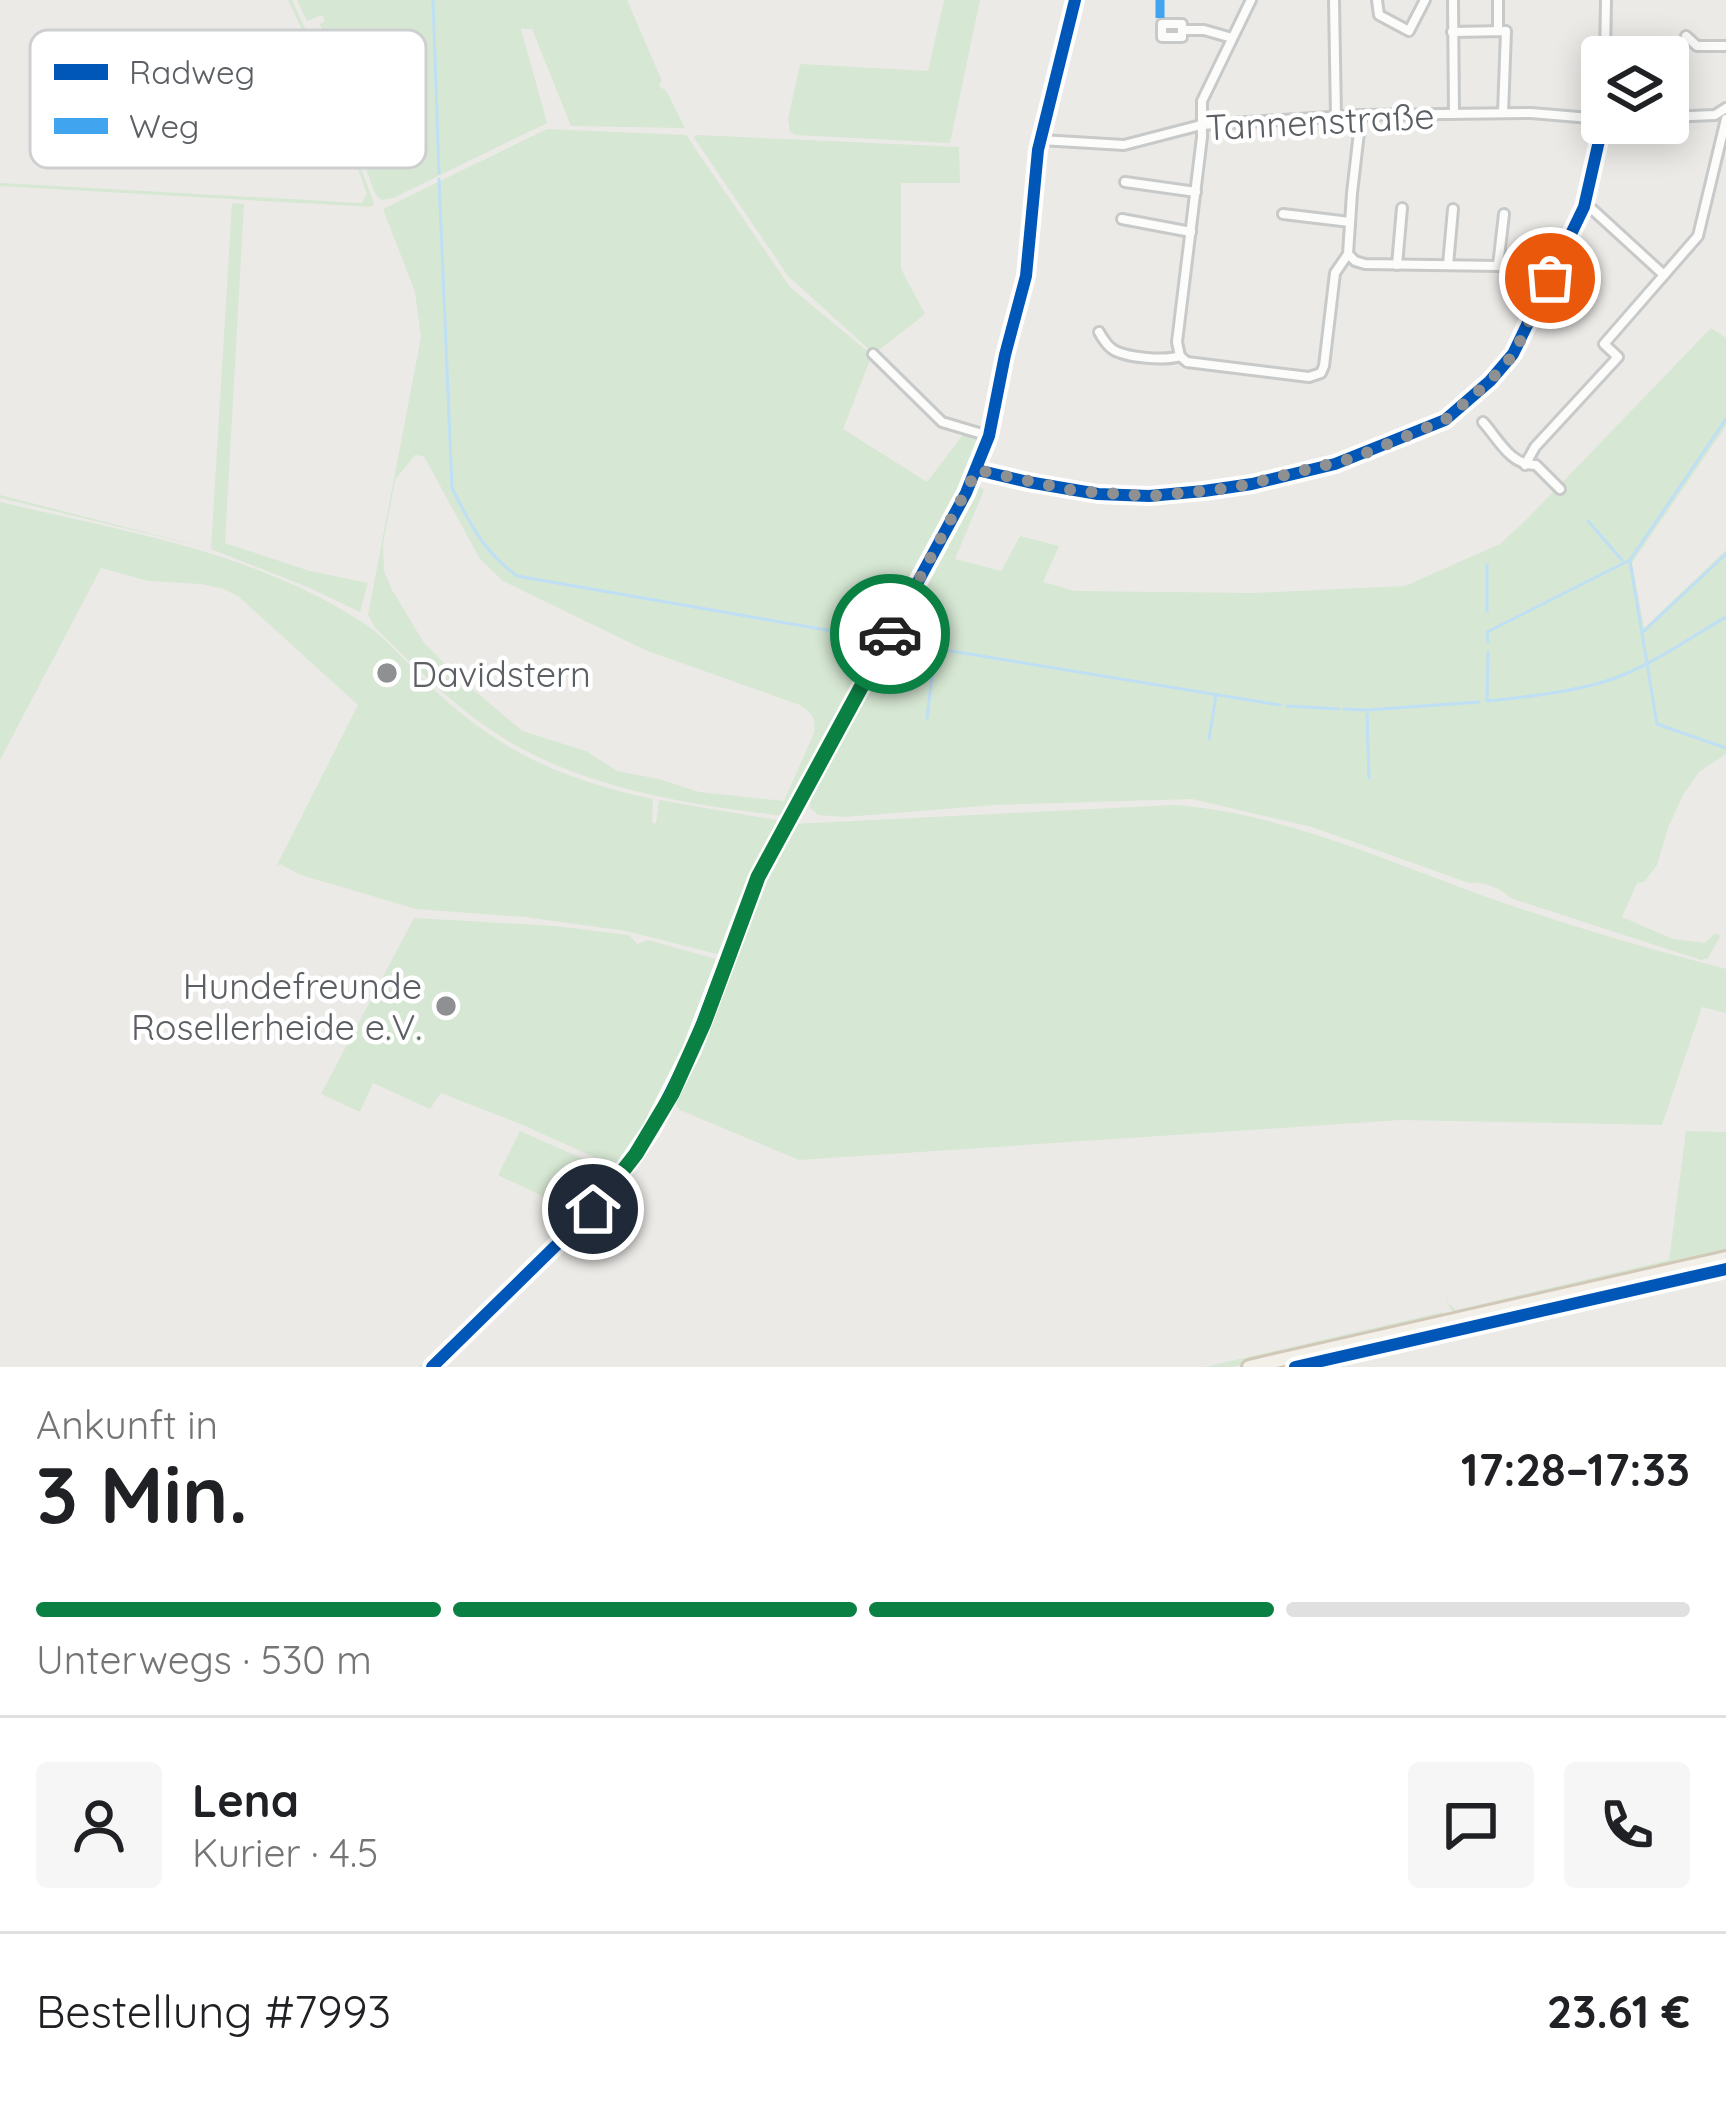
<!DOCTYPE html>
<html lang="de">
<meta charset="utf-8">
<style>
body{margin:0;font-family:Quicksand,sans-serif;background:#f6f6f6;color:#202124;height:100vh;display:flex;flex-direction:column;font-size:45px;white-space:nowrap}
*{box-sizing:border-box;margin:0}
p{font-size:39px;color:#757577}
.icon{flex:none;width:66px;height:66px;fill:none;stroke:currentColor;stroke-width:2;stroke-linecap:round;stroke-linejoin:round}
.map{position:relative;height:1367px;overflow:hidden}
.sheet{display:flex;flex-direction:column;background:#fff;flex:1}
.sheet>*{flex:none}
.fabs{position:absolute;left:1581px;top:36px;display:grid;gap:24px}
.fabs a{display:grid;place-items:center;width:108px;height:108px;border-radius:12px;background:#fff;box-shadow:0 6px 30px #0003;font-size:60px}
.pin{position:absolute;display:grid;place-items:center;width:102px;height:102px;color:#fff;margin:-51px;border:6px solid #fff;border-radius:50%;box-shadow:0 3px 12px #0007}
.courier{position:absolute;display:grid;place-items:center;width:120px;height:120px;margin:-60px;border:9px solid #0b8043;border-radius:50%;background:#fff;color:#222;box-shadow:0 3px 15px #0007}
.summary em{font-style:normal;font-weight:700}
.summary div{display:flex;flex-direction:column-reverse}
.summary{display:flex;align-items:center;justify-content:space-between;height:204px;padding:0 36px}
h1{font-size:78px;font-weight:700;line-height:90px}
.bar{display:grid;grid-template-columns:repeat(4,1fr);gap:18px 12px;align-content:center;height:144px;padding:0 36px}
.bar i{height:15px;border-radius:9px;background:#e0e0e0}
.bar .current{background:#0b8043}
.bar p{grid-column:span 4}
.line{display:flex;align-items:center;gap:30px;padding:0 36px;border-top:3px solid #e0e0e0}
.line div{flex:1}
.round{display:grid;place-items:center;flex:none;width:126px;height:126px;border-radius:12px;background:#f6f6f6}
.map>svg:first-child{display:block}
.green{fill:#d6e7d3;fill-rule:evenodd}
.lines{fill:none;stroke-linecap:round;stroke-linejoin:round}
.stream{stroke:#bedff4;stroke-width:3}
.street-casing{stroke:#c8c9c9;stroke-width:14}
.secondary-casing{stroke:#c8c8c8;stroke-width:16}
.primary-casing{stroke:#d2c8b7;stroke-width:18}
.street{stroke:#fcfcfb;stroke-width:8}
.secondary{stroke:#fcfcfb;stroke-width:10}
.primary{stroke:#f2f0e9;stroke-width:12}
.quiet{stroke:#40a5ee;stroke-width:9;stroke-dasharray:18 9;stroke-linecap:butt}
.cycleway-casing{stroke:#fff;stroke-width:20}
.cycleway{stroke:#0057b8;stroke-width:12}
.done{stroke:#8e9092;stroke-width:12;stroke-dasharray:0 21.6}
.route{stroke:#0b8043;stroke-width:15}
.poi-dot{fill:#8e9092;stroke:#fff;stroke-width:4.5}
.labels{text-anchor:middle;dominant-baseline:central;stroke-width:9;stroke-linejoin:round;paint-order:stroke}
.street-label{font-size:36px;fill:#5c6064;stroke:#fff}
.poi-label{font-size:36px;fill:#5c6064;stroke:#fff;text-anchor:start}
.key{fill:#fff;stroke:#cecfd0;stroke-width:3}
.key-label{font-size:33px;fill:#5c6064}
</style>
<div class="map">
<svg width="1726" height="1367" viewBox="0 0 1726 1367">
<rect width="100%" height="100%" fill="#eceae7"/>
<g class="green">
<path d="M288,0H292L322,65L371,195L374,204L371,207L0,186V183L362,203L367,194L326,80Z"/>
<path d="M297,0H627L662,81L659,84L661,88L666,90L685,128L571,126L532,29H521L547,123L393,198L381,200L375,193L318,43L326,39L320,24L325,21L322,15L307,21Z"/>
<path d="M944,0H980L950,143L796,135L790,132L788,119L800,64L928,71Z"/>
<path d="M547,129L686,135L790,287L872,355L843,429L927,482L965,432L981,441L963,484L783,816C687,804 580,789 494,732C450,703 414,665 376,629L368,615L421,337L415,292L383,209ZM415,455L423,456L426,460L480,559L503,581L645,650L800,705C812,713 816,718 814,733L784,801L699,792L659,779L617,771L586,751L522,731L456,675L424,643L392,590L384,571L383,544L395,480Z"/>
<path d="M697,135L959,147L960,183H901V269L925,314L874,354L788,276L699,145L694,137Z"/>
<path d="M232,203L244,204L225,543L310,571L368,583L360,612L310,588L211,549L0,498V495L211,549Z"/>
<path d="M1711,328L1726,338V426L1632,563L1644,628L1726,550V754L1699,772L1683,795L1668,828L1657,865L1644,882L1637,883L1622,917L1673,939L1705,943L1714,934L1721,935L1708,958L1701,960L1510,898C1503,888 1481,881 1469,883L1312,827L1192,799L995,805L844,817L818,815L810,808L811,792L978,486L984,490L955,559L1001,571L1020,536L1059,546L1043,582L1075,591L1254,593L1405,586L1500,544L1526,520Z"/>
<path d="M0,502C123,531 255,552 362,622C389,639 417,675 442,697C506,755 569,781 653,799L652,822L656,824L659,800L776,820L779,824L752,874L722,952L717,954L626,931L525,917L416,909L301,875L280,864L276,867L358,705L239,597L224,589L201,584L148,581L101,568L0,760Z"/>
<path d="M1174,805C1283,813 1387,861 1489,898C1567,925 1647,949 1726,969V1013L1702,1007L1662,1125L1400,1120L799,1160L680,1110L675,1102L700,1052L732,957H736L754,903L794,824Z"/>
<path d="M414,918L555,926L629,935L637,944L648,940L716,959L718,962C692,1034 666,1108 618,1168L523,1125L441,1093L430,1109L373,1083L360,1112L321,1094Z"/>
<path d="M520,1131L611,1171L613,1175L552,1242L423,1367H419L576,1212L498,1175Z"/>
<path d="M1686,1131L1726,1132V1254L1458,1315C1450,1310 1448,1305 1445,1296L1449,1304L1456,1310L1669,1260Z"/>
<path d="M1443,1312L1440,1319L1232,1367H1205Z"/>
</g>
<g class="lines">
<g class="stream">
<path d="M433,0L439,173"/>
<path d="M439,179L452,488C471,525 483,551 517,576L872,638"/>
<path d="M1588,521L1622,560"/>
<path d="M1630,561L1657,724L1726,748"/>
<path d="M1487,611V565"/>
<path d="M1643,632L1726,554"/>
<path d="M1488,642L1487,632L1630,560L1726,419"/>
<path d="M902,643L1280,705"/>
<path d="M1488,652L1487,701C1527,697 1581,691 1618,677C1656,662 1691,637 1726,617"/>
<path d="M1287,706L1339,709"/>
<path d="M1344,709L1367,710L1479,702"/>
<path d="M1367,714L1369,778"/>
<path d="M927,718L935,648"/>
<path d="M1209,739L1216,695"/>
</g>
<g class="street-casing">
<g id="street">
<path d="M1251,0L1202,101V137L1177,342L1180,356L1187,362L1309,377L1321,373L1324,366L1335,273L1348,254L1352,193L1361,115"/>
<path d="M1334,0L1336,117"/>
<path d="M1377,0L1379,15L1409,31L1425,0"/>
<path d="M1453,0L1454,114"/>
<path d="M1498,0V31"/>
<rect x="1162" y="24" width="20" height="13"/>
<path d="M1182,30H1204L1232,38"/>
<path d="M1452,32L1506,31L1503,113"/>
<path d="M1686,36L1697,46H1726"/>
<path d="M1605,57L1606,0"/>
<path d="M1668,117L1715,115L1726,108"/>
<path d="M1041,140L1124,145L1201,125L1361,115L1531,113L1602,119"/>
<path d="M1125,182L1196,192"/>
<path d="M1584,207L1593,210L1664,275"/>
<path d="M1283,214L1350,222"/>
<path d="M1122,219L1191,232"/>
<path d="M1348,254L1355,261L1365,264L1498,266L1550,278"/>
<path d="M1397,265L1402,208"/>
<path d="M1448,265L1453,209"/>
<path d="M1498,266L1504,214"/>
<path d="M1099,332C1101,336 1107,345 1111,348C1123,358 1165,361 1180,356"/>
<path d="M873,354L942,422L989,436"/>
<path d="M1483,422C1499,440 1510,465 1536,465L1560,489"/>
<path d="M1525,465L1535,447L1618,357L1604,344L1698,236L1726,119"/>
<path d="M977,470L1028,482L1098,494L1149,496L1204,491L1252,484L1335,464L1445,420L1490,381L1513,354L1584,207L1603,123"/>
</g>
</g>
<g class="secondary-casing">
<path id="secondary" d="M432,1367L581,1221L628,1164L652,1129L692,1050L758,877L966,493L989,436L1005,355L1026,276L1038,150L1075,0"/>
</g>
<g class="primary-casing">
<path id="primary" d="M1249,1367L1726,1258"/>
</g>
<use href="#street" class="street"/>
<use href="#secondary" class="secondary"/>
<use href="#primary" class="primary"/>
<path class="quiet" d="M1160,0V21L1162,24"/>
<g class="cycleway-casing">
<g id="cycleway">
<path d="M977,470L1028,482L1098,494L1149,496L1204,491L1252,484L1335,464L1445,420L1490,381L1513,354L1584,207L1603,123"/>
<path d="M432,1367L581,1221L628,1164L652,1129L692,1050L758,877L966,493L989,436L1005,355L1026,276L1038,150L1075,0"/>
<path d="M1295,1367L1726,1269"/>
</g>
</g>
<use href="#cycleway" class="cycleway"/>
</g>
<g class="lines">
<path class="done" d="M890,634L977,470L1076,491L1150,496L1232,488L1354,458L1445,420L1490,381L1514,354L1550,278"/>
<path class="route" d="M593,1209L636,1154L672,1094L704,1023L758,877L890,634"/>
</g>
<g class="poi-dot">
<circle cx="387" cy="673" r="12"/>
<circle cx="446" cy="1006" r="12"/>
</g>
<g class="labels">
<g class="street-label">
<text transform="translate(1320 121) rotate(-3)">Tannenstraße</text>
</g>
<g class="poi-label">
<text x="411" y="673">Davidstern</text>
<text x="422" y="985" text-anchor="end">Hundefreunde<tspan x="422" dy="41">Rosellerheide e.V.</tspan></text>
</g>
</g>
<rect x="30" y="30" width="396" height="138" rx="18" class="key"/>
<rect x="54" y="64" width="54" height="16" fill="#0057b8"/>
<rect x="54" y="118" width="54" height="16" fill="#40a5ee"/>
<g class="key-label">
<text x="129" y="84">Radweg</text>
<text x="129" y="138">Weg</text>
</g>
</svg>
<div class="fabs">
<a><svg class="icon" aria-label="layers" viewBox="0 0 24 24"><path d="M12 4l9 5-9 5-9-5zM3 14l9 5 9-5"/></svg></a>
</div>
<div class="pin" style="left:1550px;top:278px;background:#ea580c"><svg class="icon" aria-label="bag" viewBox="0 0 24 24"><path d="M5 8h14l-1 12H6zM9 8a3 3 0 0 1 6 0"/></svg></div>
<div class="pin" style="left:593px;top:1209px;background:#1f2937"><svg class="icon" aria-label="home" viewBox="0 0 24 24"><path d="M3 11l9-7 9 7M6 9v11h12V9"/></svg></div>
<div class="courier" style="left:890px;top:634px"><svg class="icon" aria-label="car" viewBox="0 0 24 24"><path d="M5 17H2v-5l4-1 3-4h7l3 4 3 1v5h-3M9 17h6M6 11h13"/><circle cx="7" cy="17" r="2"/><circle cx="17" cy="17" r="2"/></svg></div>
</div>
<section class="sheet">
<div class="summary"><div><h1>3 Min.</h1><p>Ankunft in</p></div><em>17:28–17:33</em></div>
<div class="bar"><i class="current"></i><i class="current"></i><i class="current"></i><i></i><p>Unterwegs · 530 m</p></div>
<div class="line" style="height:216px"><a class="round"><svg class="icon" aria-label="person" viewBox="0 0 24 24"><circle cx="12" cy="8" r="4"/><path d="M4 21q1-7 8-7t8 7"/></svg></a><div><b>Lena</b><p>Kurier · 4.5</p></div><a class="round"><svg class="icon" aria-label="chat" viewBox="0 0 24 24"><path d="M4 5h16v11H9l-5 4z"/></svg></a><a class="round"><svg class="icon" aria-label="phone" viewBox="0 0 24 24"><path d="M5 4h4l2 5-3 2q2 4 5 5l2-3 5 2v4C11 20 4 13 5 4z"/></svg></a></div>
<div class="line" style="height:156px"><div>Bestellung #7993</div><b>23.61 €</b></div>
</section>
